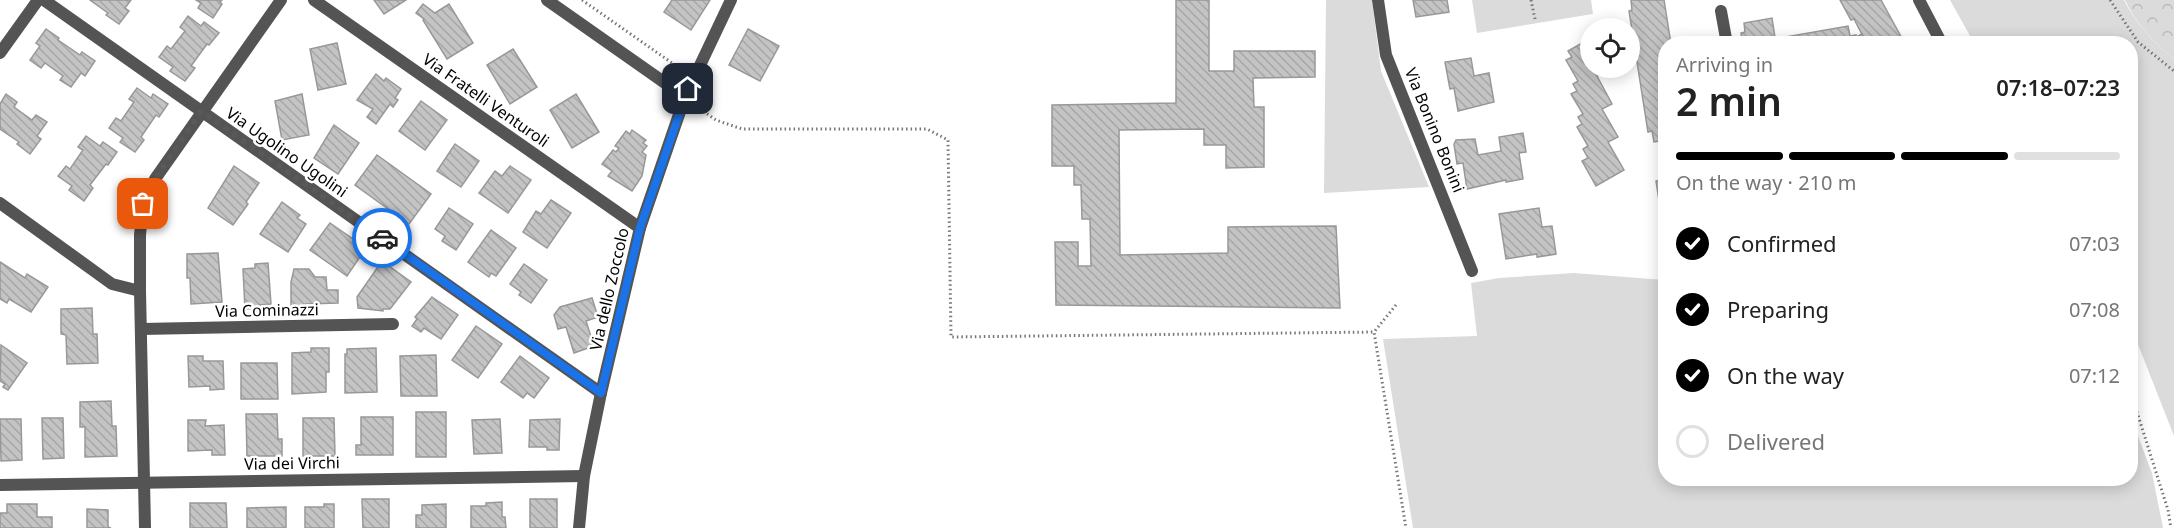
<!DOCTYPE html>
<meta charset="utf-8">
<style>
body{margin:0;font-family:"Noto Sans",sans-serif;background:#f2f2f2;color:#222;height:100vh;display:flex;flex-direction:column;font-size:22px;white-space:nowrap}
*{box-sizing:border-box;margin:0}
p{font-size:20px;color:#767676}
.icon{flex:none;width:33px;height:33px;fill:none;stroke:currentColor;stroke-width:2;stroke-linecap:round;stroke-linejoin:round}
.map{position:relative;flex:1;overflow:hidden}
.sheet{position:absolute;left:1658px;top:36px;width:480px;height:450px;display:flex;flex-direction:column;background:#fff;border-radius:24px;box-shadow:0 3px 15px #0003}
.sheet>*{flex:none}
.controls{position:absolute;left:1580px;top:18px;display:grid;gap:12px}
.controls a{display:grid;place-items:center;width:60px;height:60px;border-radius:50%;background:#fff;box-shadow:0 3px 15px #0003;font-size:30px}
.pin{position:absolute;display:grid;place-items:center;width:51px;height:51px;color:#fff;margin:-26px;border-radius:12px;box-shadow:0 3px 9px #0006}
.courier{position:absolute;display:grid;place-items:center;width:60px;height:60px;margin:-30px;border:4px solid #1a73e8;border-radius:50%;background:#fff;color:#222;box-shadow:0 2px 8px #0007}
.headline em{font-style:normal;font-weight:600}
.headline div{display:flex;flex-direction:column-reverse}
.headline{display:flex;align-items:center;justify-content:space-between;height:102px;padding:0 18px}
h1{font-size:39px;font-weight:600;line-height:45px}
.bar{display:grid;grid-template-columns:repeat(4,1fr);gap:9px 6px;align-content:center;height:72px;padding:0 18px}
.bar i{height:8px;border-radius:4px;background:#e0e0e0}
.bar .current{background:#000}
.bar p{grid-column:span 4}
ol{padding:0 18px;list-style:none}
li{display:flex;align-items:center;gap:18px;height:66px}
li p{margin-inline-start:auto}
li .icon{padding:6px;border-radius:50%;background:#000;color:#fff;stroke-width:4}
li:last-child{color:#767676}
li i{width:33px;height:33px;border:3px solid #e0e0e0;border-radius:50%}
.map>svg:first-child{display:block}
.green{fill:#dbdbdb}
.forest{fill:url(#forest-crowns)}
.building{fill:url(#building-back-hatch);stroke:#989898;stroke-width:1.5}
.lines{fill:none;stroke-linecap:round;stroke-linejoin:round}
.path{stroke:#767676;stroke-width:3;stroke-dasharray:1.5 3;stroke-linecap:butt}
.minor{stroke:#545454;stroke-width:12}
.tertiary{stroke:#545454;stroke-width:12}
.done{stroke:#595959;stroke-width:6;stroke-dasharray:0 10.8}
.route{stroke:#1a73e8;stroke-width:8}
.labels{text-anchor:middle;dominant-baseline:central;stroke-width:5;stroke-linejoin:round;paint-order:stroke}
.street-label{font-size:16px;fill:#000;stroke:#fff}
</style>
<div class="map">
<svg width="2174" height="528" viewBox="0 0 2174 528">
<defs>
<pattern id="forest-crowns" width="20" height="18" patternUnits="userSpaceOnUse" patternTransform="scale(1.5)"><rect width="20" height="18" fill="#dbdbdb"/><path d="M2 6a3 3 0 1 1 6 0M12 15a3 3 0 1 1 6 0" fill="none" stroke="#bababa"/></pattern>
<pattern id="building-back-hatch" width="6" height="6" patternUnits="userSpaceOnUse" patternTransform="scale(1.5)"><rect width="6" height="6" fill="#c4c4c4"/><path d="M-1 5l2 2M0 0l6 6M5-1l2 2" fill="none" stroke="#a7a7a7"/></pattern>
</defs>
<rect width="100%" height="100%" fill="#fff"/>
<g class="green">
<path d="M1326,0H1372L1381,71L1429,187L1324,193Z"/>
<path d="M1472,0H1591L1593,14L1477,33Z"/>
<path d="M1950,0H2124C2136,24 2153,42 2174,59V436L2130,324V44L1974,43Z"/>
<path d="M1574,273L1665,280V478H2130V415L2152,473L2163,528H1413L1383,339L1477,336L1471,283L1499,278Z"/>
</g>
<path class="forest" d="M2125,0H2174V59C2153,42 2136,24 2125,0Z"/>
<g class="building">
<path d="M90,0H131L125,8L129,11L119,24L106,15L108,13Z"/>
<path d="M196,0H222L220,2L222,4L213,18L198,8L201,3Z"/>
<path d="M374,0H406L384,14Z"/>
<path d="M672,0H710L691,30L664,12Z"/>
<path d="M1176,0H1209V71H1234V51H1315V77L1253,78L1254,107H1264V167L1226,168V145H1204V129L1119,130L1120,255L1228,253V227L1336,226L1340,308L1056,305L1055,242H1078V266H1091L1090,219H1082L1081,185H1074V166H1052V105L1176,103Z"/>
<path d="M1413,0H1447L1449,12L1416,17Z"/>
<path d="M1631,0H1664L1671,44H1665V140L1654,142L1652,131L1648,132L1629,11L1632,10Z"/>
<path d="M1840,0H1881L1904,42L1867,44L1854,19L1851,20Z"/>
<path d="M423,4L435,13L449,4L473,43L447,59L423,20L424,19L416,13Z"/>
<path d="M188,16L201,26L204,22L219,33L209,45L207,44L191,66L195,68L185,81L170,71L173,67L159,57L167,46L171,49L185,31L180,27Z"/>
<path d="M1772,18L1776,44H1743L1741,33L1745,32L1744,23Z"/>
<path d="M1848,26L1850,36L1856,35V37L1862,34L1866,42L1863,44H1786L1785,37Z"/>
<path d="M46,29L59,38L58,40L80,55L82,52L95,61L85,76L81,73L71,87L60,80L63,76L45,63L41,68L30,60L40,46L36,43Z"/>
<path d="M748,29L779,46L760,81L729,65Z"/>
<path d="M1589,39L1590,68H1606L1607,70L1597,76L1612,104L1602,109L1618,137L1608,142L1624,170L1596,186L1582,161L1588,158L1583,149L1588,146L1577,127L1582,124L1578,117L1583,114L1571,94L1577,91L1573,84L1578,81L1566,60L1572,57L1568,51Z"/>
<path d="M337,43L346,84L318,90L310,49Z"/>
<path d="M513,49L537,87L510,104L487,65Z"/>
<path d="M1471,58L1474,76L1489,73L1494,102L1458,111L1454,88L1450,89L1445,62Z"/>
<path d="M376,74L384,81L386,78L401,89L395,98L398,100L393,107L390,104L376,124L367,117L373,109L357,100Z"/>
<path d="M137,88L151,98L153,94L168,104L159,117L156,115L141,137L144,140L135,152L120,142L123,138L109,128L116,118L121,121L134,102L129,99Z"/>
<path d="M6,94L17,102L14,107L32,120L36,115L47,122L37,136L41,139L30,154L17,144L19,142L0,129V104Z"/>
<path d="M302,94L309,135L282,140L275,101Z"/>
<path d="M576,94L599,132L572,148L550,110Z"/>
<path d="M421,101L447,120L425,150L399,131Z"/>
<path d="M334,125L359,143L338,174L314,158Z"/>
<path d="M632,130L646,140L643,143L647,146L642,152L646,155L642,176L632,191L608,176L612,171L602,164L613,150L616,152L619,148L615,146L626,131L630,134Z"/>
<path d="M1523,133L1526,152L1519,153L1523,179L1506,182V180L1467,189L1463,163L1457,164L1454,144L1456,140L1475,139L1478,155L1501,151L1499,137Z"/>
<path d="M86,136L100,146L103,142L117,152L108,165L106,164L90,185L93,188L84,201L69,190L72,186L58,176L66,166L70,169L83,150L78,147Z"/>
<path d="M455,144L479,161L461,187L437,171Z"/>
<path d="M377,155L431,194L409,224L355,185Z"/>
<path d="M234,166L259,183L246,202L248,204L233,225L208,208Z"/>
<path d="M510,166L531,180L508,213L479,193L495,171L502,176Z"/>
<path d="M1665,179V239L1656,181Z"/>
<path d="M551,200L571,213L547,248L523,232L536,211L541,214Z"/>
<path d="M282,202L300,215L297,218L306,224L288,252L260,234Z"/>
<path d="M449,208L473,224L456,250L442,241L445,236L435,229Z"/>
<path d="M1539,208L1542,227L1552,226L1556,254L1537,257V254L1506,259L1499,214Z"/>
<path d="M330,223L366,248L347,276L310,250Z"/>
<path d="M491,230L516,248L496,276L491,273L489,277L468,262Z"/>
<path d="M218,253L222,302L191,304L190,278H187V254Z"/>
<path d="M382,261L411,282L390,309H383V311L358,308L357,297Z"/>
<path d="M0,262L25,278L27,274L48,287L31,312L9,299L7,303L0,299Z"/>
<path d="M268,263L271,304L260,305V308L245,309L243,269L255,268V264Z"/>
<path d="M524,264L547,280L531,303L519,295L521,292L510,284Z"/>
<path d="M294,269H309L315,277H326L327,290H338V303L306,304L307,309H291V282Z"/>
<path d="M432,297L458,315L441,339L424,328L421,332L412,326L417,319L415,317Z"/>
<path d="M592,298L598,317L586,321L594,346L574,353L566,327L558,329L554,315L560,307Z"/>
<path d="M92,308L93,334H97L98,363L67,364L66,335L61,334V309Z"/>
<path d="M476,326L502,344L478,378L452,360Z"/>
<path d="M1,345L27,363L8,390L3,387L5,384L0,381Z"/>
<path d="M311,348H329V372H326V392L292,394V353L311,352Z"/>
<path d="M376,348L377,392L345,393V354H347V349Z"/>
<path d="M436,355L437,396H401L400,356Z"/>
<path d="M188,356H203V361H223L224,389L210,390V386L189,387Z"/>
<path d="M520,356L549,378L534,398L527,393L523,398L501,382Z"/>
<path d="M241,363H277L278,399H241Z"/>
<path d="M111,401L112,426H116L117,456L85,457V427H80V402Z"/>
<rect x="416" y="412" width="30" height="45"/>
<path d="M246,414H277L278,439H282V456H247Z"/>
<path d="M361,417H393V455H356V445H361Z"/>
<path d="M42,418H63L64,458L43,459Z"/>
<path d="M303,418H334L335,456H303Z"/>
<path d="M0,419H21L22,460L1,461Z"/>
<path d="M500,419L502,453L474,454L472,420Z"/>
<path d="M560,419L559,450H547V447H529L530,420Z"/>
<path d="M188,420H206L205,426L224,425L225,455H212V450L188,451Z"/>
<path d="M362,499H389V528H363Z"/>
<rect x="530" y="499" width="27" height="29"/>
<path d="M502,502V517H505L506,528H471V506H486V503Z"/>
<path d="M190,503H226L227,528H190Z"/>
<path d="M7,504H37V517H52V528H0V513H7Z"/>
<path d="M324,504H334V528H305V507H324Z"/>
<path d="M446,504V528H416V515H422V505Z"/>
<path d="M286,507V528H247V508Z"/>
<path d="M87,509L108,510V527L111,528H87Z"/>
</g>
<g class="lines">
<g class="path">
<path d="M582,0L682,70"/>
<path d="M1531,0L1535,19"/>
<path d="M2110,0L2138,42L2174,71"/>
<path d="M696,106L716,120L742,129H927L948,140L951,337L1374,332"/>
<path d="M1396,305L1374,332L1406,528"/>
<path d="M2130,390L2168,510L2171,528"/>
</g>
<g class="minor">
<path d="M44,0L601,393"/>
<path d="M314,0L640,228"/>
<path d="M1378,0L1386,55L1472,271"/>
<path d="M1919,0L1942,44"/>
<path d="M1721,11L1727,44"/>
<path d="M0,53L38,0"/>
<path d="M0,203L112,284L140,291"/>
<path d="M141,329L393,324"/>
<path d="M0,485L584,476"/>
<path d="M145,528L140,291V235L143,204L155,179L281,0"/>
<path d="M579,528L584,476L601,393L640,228L685,97L731,0"/>
</g>
<path class="tertiary" d="M547,0L685,97"/>
</g>
<g class="lines">
<path class="done" d="M143,204L155,179L201,111L382,238"/>
<path class="route" d="M382,238L601,393L640,228L688,89"/>
</g>
<g class="labels">
<g class="street-label">
<text transform="translate(486 100) rotate(35)">Via Fratelli Venturoli</text>
<text transform="translate(1435 130) rotate(68)">Via Bonino Bonini</text>
<text transform="translate(287 152) rotate(35)">Via Ugolino Ugolini</text>
<text transform="translate(609 289) rotate(-77)">Via dello Zoccolo</text>
<text transform="translate(267 310) rotate(-1)">Via Cominazzi</text>
<text transform="translate(292 463) rotate(-1)">Via dei Virchi</text>
</g>
</g>
</svg>
<div class="controls">
<a><svg class="icon" aria-label="locate" viewBox="0 0 24 24"><circle cx="12" cy="12" r="6"/><path d="M12 2v4M12 18v4M2 12h4M18 12h4"/></svg></a>
</div>
<div class="pin" style="left:143px;top:204px;background:#ea580c"><svg class="icon" aria-label="bag" viewBox="0 0 24 24"><path d="M5 8h14l-1 12H6zM9 8a3 3 0 0 1 6 0"/></svg></div>
<div class="pin" style="left:688px;top:89px;background:#1f2937"><svg class="icon" aria-label="home" viewBox="0 0 24 24"><path d="M3 11l9-7 9 7M6 9v11h12V9"/></svg></div>
<div class="courier" style="left:382px;top:238px"><svg class="icon" aria-label="car" viewBox="0 0 24 24"><path d="M5 17H2v-5l4-1 3-4h7l3 4 3 1v5h-3M9 17h6M6 11h13"/><circle cx="7" cy="17" r="2"/><circle cx="17" cy="17" r="2"/></svg></div>
<section class="sheet">
<div class="headline"><div><h1>2 min</h1><p>Arriving in</p></div><em>07:18–07:23</em></div>
<div class="bar"><i class="current"></i><i class="current"></i><i class="current"></i><i></i><p>On the way · 210 m</p></div>
<ol>
<li><svg class="icon" aria-label="check" viewBox="0 0 24 24"><path d="M5 12l5 5 9-10"/></svg>Confirmed<p>07:03</p></li>
<li><svg class="icon" aria-label="check" viewBox="0 0 24 24"><path d="M5 12l5 5 9-10"/></svg>Preparing<p>07:08</p></li>
<li><svg class="icon" aria-label="check" viewBox="0 0 24 24"><path d="M5 12l5 5 9-10"/></svg>On the way<p>07:12</p></li>
<li><i></i>Delivered</li>
</ol>
</section>
</div>
